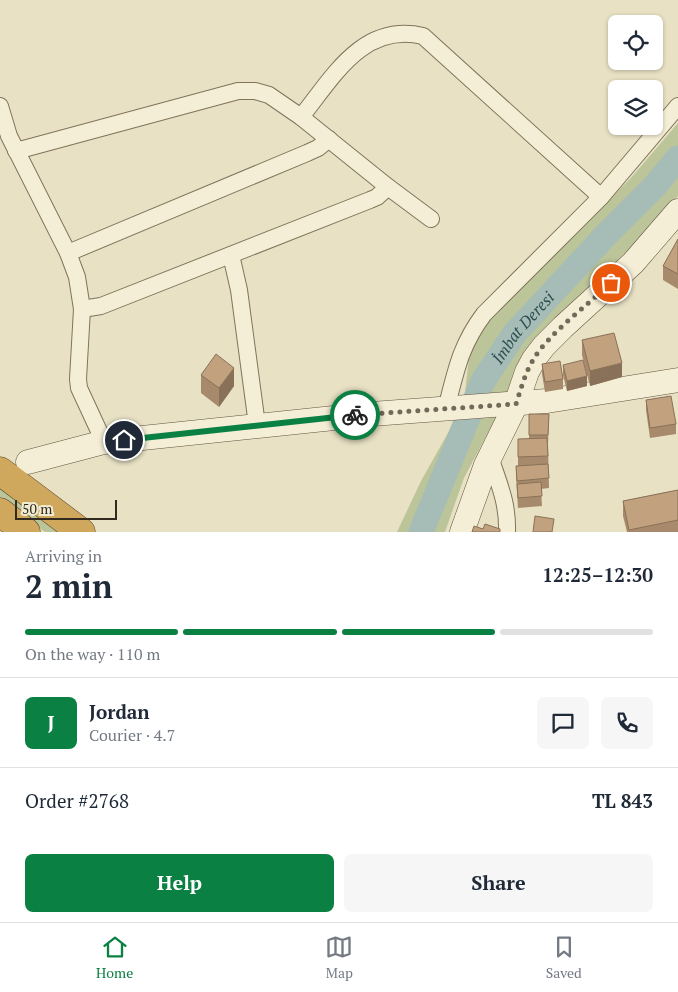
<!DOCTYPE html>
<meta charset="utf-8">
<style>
body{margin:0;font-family:"PT Serif",serif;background:#f6f6f7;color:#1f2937;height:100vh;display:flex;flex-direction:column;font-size:19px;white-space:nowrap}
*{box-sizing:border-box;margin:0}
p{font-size:16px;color:#747a83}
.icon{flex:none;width:28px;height:28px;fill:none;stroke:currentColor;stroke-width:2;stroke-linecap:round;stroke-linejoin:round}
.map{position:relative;height:532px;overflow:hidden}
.details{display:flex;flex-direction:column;background:#fff;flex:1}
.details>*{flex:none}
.tools{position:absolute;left:608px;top:15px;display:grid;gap:10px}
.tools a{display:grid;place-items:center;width:55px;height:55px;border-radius:8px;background:#fff;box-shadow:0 1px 4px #0004;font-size:25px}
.scale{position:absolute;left:15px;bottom:12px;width:102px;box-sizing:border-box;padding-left:5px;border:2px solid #322a1f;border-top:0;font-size:14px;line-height:18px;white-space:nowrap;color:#322a1f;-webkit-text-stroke:4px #f1ebd2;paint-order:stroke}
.pin{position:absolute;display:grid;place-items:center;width:42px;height:42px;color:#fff;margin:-21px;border:2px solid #fff;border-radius:50%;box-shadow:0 1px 5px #0007}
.courier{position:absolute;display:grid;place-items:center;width:50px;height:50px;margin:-25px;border:4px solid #0b8043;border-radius:50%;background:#fff;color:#222;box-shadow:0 1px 6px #0007}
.overview em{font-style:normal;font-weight:700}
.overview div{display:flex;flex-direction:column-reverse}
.overview{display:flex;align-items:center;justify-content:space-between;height:85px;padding:0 25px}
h1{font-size:32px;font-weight:700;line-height:38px}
.bar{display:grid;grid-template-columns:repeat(4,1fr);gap:8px 5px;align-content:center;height:60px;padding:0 25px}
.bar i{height:6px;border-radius:4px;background:#e0e1e3}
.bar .on{background:#0b8043}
.bar p{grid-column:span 4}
.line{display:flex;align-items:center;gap:12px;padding:0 25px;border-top:1px solid #e0e1e3}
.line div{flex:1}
.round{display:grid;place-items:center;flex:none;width:52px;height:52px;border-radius:8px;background:#f6f6f7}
.action{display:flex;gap:10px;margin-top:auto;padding:10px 25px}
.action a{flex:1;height:58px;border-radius:8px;background:#0b8043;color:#fff;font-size:20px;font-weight:700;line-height:58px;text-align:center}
.action a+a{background:#f6f6f7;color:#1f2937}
.tabs{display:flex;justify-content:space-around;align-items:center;height:70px;border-top:1px solid #e0e1e3;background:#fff;font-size:14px;color:#747a83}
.tabs a{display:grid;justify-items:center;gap:2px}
.tabs .on{color:#0b8043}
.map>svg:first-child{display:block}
.green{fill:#bcc599}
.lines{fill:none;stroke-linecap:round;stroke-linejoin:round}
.river{stroke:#a5bcb7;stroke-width:25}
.street-casing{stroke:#81735c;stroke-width:18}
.secondary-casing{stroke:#63543f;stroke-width:25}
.highway-casing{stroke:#4f4130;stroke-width:29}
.street{stroke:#f4eed6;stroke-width:16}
.secondary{stroke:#f4eed6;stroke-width:24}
.highway{stroke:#cfa85d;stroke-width:28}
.wall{fill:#a78a6c}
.shaded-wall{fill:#887158}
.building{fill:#c2a17e;stroke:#887158}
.done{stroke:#726a59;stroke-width:5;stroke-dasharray:0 9}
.route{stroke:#0b8043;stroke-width:6}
.labels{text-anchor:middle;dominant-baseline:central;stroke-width:5;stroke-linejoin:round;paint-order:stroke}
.water-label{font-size:16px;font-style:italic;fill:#304f51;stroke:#f1ebd2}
</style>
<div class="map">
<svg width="678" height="532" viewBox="0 0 678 532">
<rect width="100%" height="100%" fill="#e8e1c4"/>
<g class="green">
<path d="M678,123V196L653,226L533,342L492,425L464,478L445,532H397L421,481L457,417L465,393L469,357L475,340L485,325L504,303L630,179Z"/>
<path d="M0,488L58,532H45L42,530L0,498Z"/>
</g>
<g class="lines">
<path class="river" id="s1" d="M421,532L483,381L515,333L605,236L654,187L678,158"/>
<g class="street-casing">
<g id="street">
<path d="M0,106L9,136L68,253L77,277L82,309L78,379L79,388L104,442"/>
<path d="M301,117C333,77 363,22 423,36L601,197"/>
<path d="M16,151L238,91H255L269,95L301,117L388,187L431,219"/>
<path d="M68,253L307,153L318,148L329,139"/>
<path d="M231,255L239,290L257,425"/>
<path d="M82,309L101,306L370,200L377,197L388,187"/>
<path d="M446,409C456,371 460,346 484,314L601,197L678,106"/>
<path d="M490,457C499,484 508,503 507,532"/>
</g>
</g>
<g class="secondary-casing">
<g id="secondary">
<path d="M28,462L104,442L372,414L547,401L678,380"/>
<path d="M462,532L486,465L516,404L527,372L534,359L544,346L563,327L633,263L678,211"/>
</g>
</g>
<g class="highway-casing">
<g id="highway">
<path d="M0,471L81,532"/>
<path d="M0,512L26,532"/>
</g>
</g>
<use href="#street" class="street"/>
<use href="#secondary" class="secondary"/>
<use href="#highway" class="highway"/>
</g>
<g class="wall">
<path d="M678,239V289L663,280V266Z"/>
<path d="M582,340L622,377L590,386L582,355Z"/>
<path d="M542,364L563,379V389L545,392L542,374Z"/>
<path d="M563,365L587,386L567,391L563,375Z"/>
<path d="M201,375L234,386L219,407L201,393Z"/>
<path d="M646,400L676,424V434L650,438L646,410Z"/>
<path d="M529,414H549L548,445L549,488L541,489L542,506L518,508L516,476V466H518V439H529Z"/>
<path d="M678,490V532H627L623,516V501Z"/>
</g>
<g class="shaded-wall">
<path d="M622,363V377L590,386V371Z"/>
<path d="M234,368V386L219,407V388Z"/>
<path d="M587,376V386L567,391V381Z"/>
</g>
<g class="building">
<path d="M678,239V274L663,266Z"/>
<path d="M614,333L622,363L590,371L582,340Z"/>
<path d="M216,354L234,368L219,388L201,375Z"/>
<path d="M583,360L587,376L567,381L563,365Z"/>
<path d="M560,361L563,379L545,382L542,364Z"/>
<path d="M671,396L676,424L650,428L646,400Z"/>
<path d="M529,414H549L548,435H529Z"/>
<path d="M547,438L548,456L518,457V439Z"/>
<path d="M548,464L549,478L517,481L516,466Z"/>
<path d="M541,482L542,496L518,498L517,484Z"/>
<path d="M678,490V520L629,530L623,501Z"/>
<path d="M535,516L554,519L552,532H533Z"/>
<path d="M485,524L500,529V532H472L474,526L483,529Z"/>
</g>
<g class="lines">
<path class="done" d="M355,415L516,404C521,389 525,373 533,360C548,334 589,304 611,283"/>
<path class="route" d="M124,440L355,415"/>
</g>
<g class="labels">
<g class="water-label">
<text stroke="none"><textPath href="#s1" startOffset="230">İmbat Deresi</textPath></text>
</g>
</g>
</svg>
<div class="tools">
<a><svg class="icon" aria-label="locate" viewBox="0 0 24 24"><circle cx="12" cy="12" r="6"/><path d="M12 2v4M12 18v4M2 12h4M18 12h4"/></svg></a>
<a><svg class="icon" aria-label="layers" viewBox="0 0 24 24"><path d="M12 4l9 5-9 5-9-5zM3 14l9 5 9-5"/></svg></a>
</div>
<div class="scale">50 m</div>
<div class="pin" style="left:611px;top:283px;background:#ea580c"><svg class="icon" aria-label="bag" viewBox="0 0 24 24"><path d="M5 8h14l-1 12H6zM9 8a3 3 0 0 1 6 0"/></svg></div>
<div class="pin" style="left:124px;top:440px;background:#1f2937"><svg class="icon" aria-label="home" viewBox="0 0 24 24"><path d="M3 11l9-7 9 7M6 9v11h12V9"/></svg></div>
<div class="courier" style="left:355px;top:415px"><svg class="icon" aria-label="bike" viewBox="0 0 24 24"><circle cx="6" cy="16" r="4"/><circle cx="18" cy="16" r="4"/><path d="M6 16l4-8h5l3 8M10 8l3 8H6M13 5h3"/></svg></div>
</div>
<section class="details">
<div class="overview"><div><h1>2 min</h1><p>Arriving in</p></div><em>12:25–12:30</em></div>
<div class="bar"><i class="on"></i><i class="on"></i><i class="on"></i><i></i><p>On the way · 110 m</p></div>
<div class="line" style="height:90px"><b class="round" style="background:#0b8043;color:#fff">J</b><div><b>Jordan</b><p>Courier · 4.7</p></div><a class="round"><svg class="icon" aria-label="chat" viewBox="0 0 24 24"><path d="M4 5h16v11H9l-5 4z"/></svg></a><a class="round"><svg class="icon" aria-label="phone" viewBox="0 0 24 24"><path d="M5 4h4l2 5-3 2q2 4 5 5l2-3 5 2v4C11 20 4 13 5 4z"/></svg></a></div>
<div class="line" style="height:65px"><div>Order #2768</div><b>TL 843</b></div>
<div class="action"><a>Help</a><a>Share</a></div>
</section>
<nav class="tabs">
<a class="on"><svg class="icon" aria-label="home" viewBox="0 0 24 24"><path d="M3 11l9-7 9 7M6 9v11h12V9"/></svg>Home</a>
<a><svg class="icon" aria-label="map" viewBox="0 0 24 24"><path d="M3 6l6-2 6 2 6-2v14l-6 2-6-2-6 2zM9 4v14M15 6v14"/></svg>Map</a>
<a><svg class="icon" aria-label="saved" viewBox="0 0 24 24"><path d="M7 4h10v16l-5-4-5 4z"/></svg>Saved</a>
</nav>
